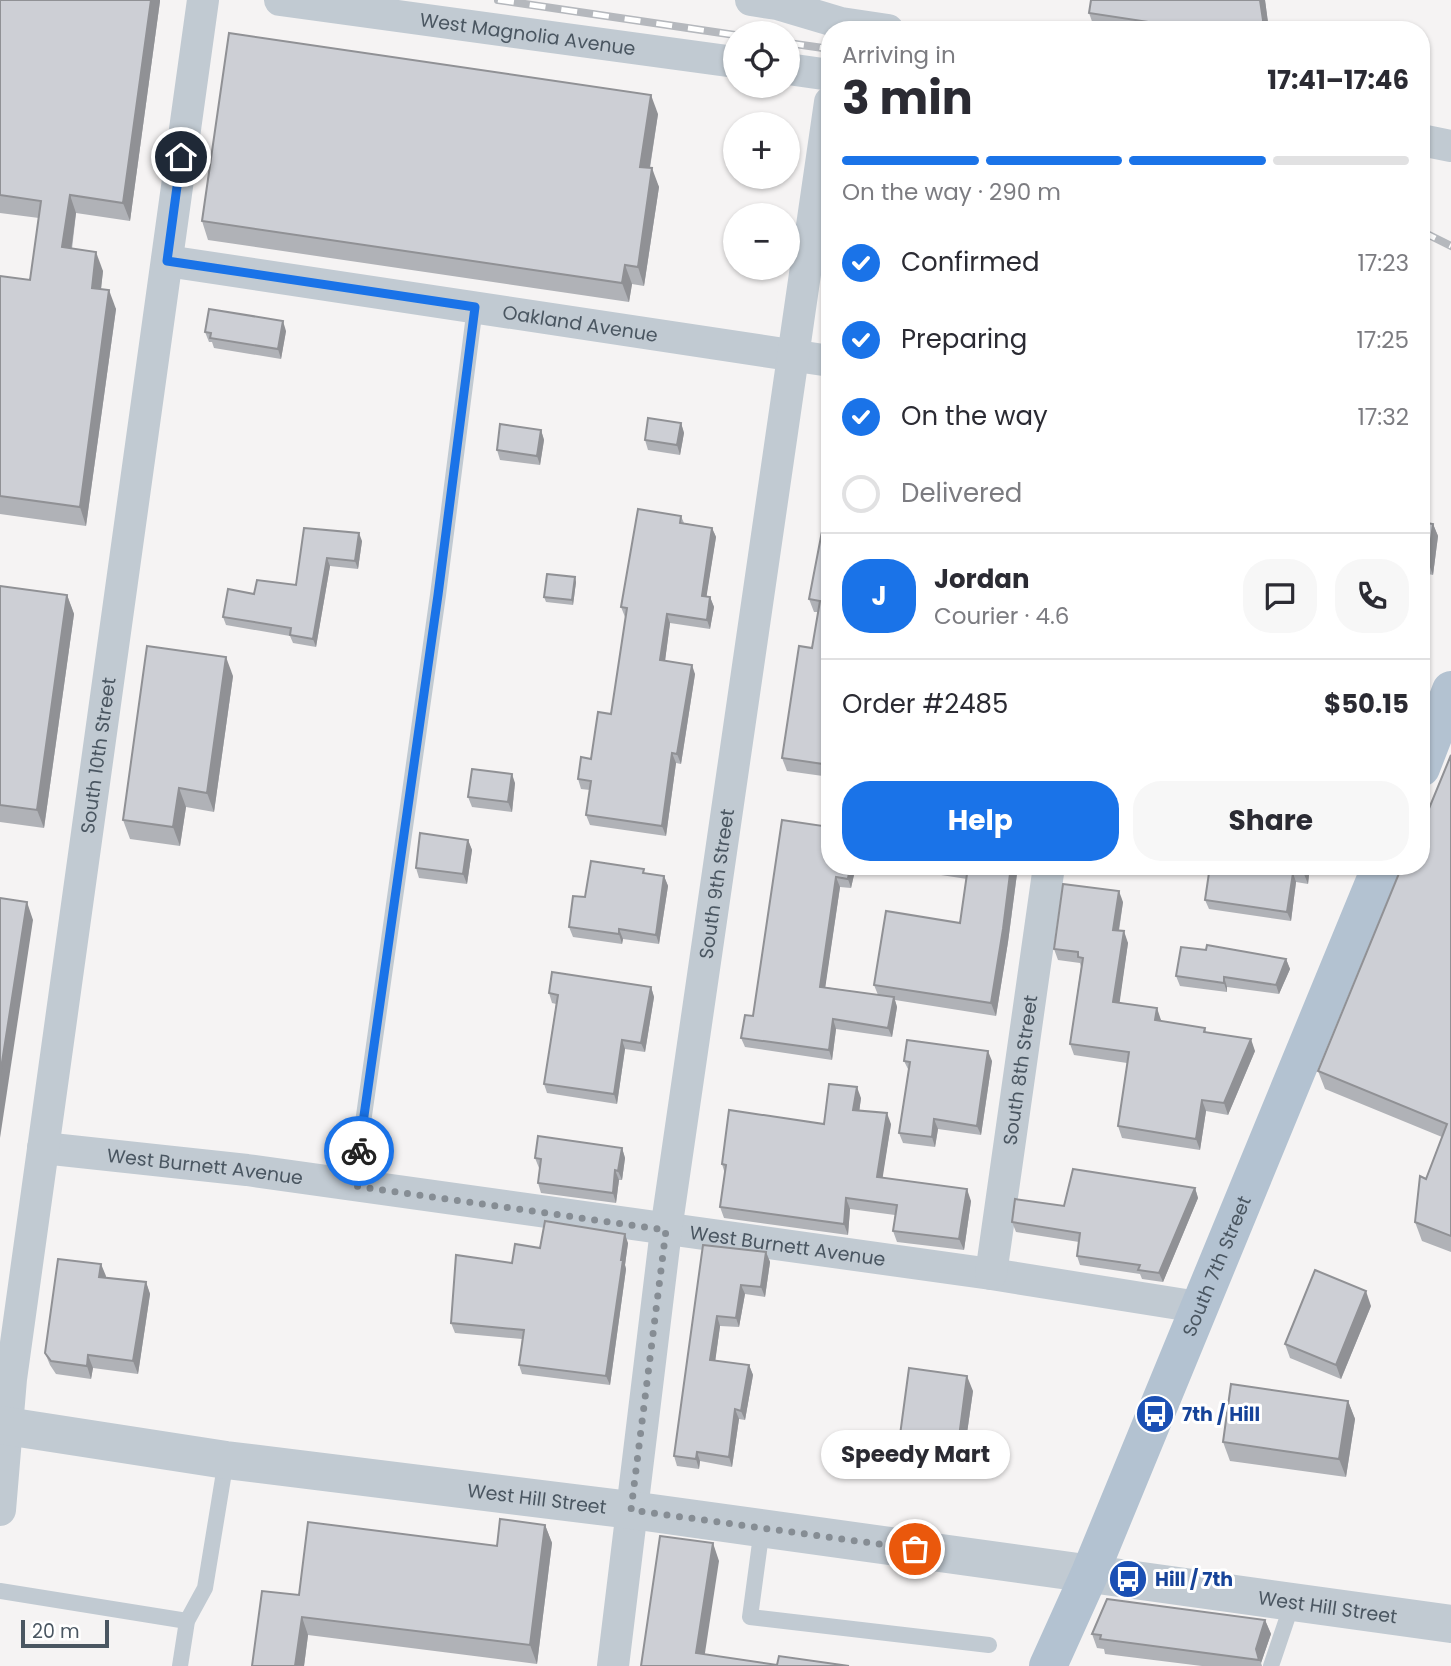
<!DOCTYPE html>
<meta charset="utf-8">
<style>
body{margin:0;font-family:Poppins,sans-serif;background:#f7f7f7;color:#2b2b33;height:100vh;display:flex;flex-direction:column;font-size:26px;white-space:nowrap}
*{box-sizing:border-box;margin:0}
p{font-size:23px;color:#7c7c81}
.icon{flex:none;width:38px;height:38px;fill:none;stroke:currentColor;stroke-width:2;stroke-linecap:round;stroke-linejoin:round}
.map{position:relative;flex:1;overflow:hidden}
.panel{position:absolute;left:821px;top:21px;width:609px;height:854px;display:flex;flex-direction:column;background:#fff;border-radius:28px;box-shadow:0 2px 5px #0004}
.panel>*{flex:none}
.fabs{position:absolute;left:723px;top:21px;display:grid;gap:14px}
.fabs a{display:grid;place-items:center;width:77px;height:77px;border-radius:50%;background:#fff;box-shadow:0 2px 5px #0004;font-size:35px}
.scale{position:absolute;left:21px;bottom:18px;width:88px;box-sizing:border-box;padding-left:7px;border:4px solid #4a5661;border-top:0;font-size:19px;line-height:24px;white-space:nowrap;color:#4a5661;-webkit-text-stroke:5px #fff;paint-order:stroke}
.pin{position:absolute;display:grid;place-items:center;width:60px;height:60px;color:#fff;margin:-30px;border:4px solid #fff;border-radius:50%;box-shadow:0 2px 7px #0007}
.courier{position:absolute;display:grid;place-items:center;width:70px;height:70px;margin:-35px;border:5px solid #1a73e8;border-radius:50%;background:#fff;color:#222;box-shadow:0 2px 9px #0007}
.bubble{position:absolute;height:49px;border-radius:24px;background:#fff;box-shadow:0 2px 5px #0004;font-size:23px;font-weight:700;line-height:49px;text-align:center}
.overview em{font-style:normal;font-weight:700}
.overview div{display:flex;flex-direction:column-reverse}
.overview{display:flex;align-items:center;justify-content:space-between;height:119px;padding:0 21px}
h1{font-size:46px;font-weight:700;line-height:52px}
.bar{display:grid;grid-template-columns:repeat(4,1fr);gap:10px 7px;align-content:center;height:84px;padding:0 21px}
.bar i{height:9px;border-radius:5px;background:#e1e1e2}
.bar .on{background:#1a73e8}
.bar p{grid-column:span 4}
.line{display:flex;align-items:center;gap:18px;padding:0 21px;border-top:2px solid #e1e1e2}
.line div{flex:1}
.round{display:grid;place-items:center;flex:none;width:74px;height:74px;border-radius:28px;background:#f7f7f7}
ol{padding:0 21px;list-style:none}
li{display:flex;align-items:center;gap:21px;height:77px}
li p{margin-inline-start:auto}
li .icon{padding:7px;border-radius:50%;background:#1a73e8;color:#fff;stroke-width:4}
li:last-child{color:#7c7c81}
li i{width:38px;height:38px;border:4px solid #e1e1e2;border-radius:50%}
.primary-button{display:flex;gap:14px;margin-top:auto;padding:14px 21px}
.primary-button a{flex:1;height:80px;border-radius:28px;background:#1a73e8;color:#fff;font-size:28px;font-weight:700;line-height:80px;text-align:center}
.primary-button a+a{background:#f7f7f7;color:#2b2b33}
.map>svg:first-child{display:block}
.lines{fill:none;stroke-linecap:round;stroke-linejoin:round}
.service{stroke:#c1cad2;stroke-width:16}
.minor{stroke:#c1cad2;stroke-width:32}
.tertiary{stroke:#c1cad2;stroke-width:38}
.primary{stroke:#b3c2d1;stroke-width:38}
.rail-casing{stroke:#b5b8bd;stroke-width:8}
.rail{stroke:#fff;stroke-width:5;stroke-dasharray:16;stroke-linecap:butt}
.wall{fill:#b0b2b7}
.shaded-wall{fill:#909195}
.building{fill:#cdcfd5;stroke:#909195;stroke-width:2}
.done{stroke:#868d94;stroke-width:7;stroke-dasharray:0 12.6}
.route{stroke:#1a73e8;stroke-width:9}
.labels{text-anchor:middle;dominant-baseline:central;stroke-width:6;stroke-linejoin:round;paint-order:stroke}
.street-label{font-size:19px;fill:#4a5661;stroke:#fff}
.transit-label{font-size:19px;font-weight:bold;fill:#164399;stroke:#fff;text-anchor:start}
</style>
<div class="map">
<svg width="1451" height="1666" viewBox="0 0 1451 1666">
<rect width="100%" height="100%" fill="#f5f3f3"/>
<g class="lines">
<g class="service">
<path d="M354,1186L438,595L475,307"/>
<path d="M762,1528L750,1617L989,1645"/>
<path d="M0,1591L187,1621"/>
<path d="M180,1666L187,1621L205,1588L226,1460"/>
<path d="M1271,1666L1293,1601"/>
</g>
<g class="minor">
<path id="s1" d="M280,0L735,62"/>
<path d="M751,0L777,4L841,23L888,30"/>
<path d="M788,69L830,75"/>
<path d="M1421,140L1451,146"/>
<path id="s2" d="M167,261L830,361"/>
<path id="s3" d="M43,1148L247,1170L991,1274L1198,1307"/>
<path id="s4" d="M991,1274L1049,866"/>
<path id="s5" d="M0,1510L11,1379L203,0"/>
<path id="s6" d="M613,1666L666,1230L830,102"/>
</g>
<path class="tertiary" id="s7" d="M0,1425L226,1460L631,1510L1451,1624"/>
<g class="primary">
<path d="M1421,768L1451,690"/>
<path id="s8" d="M1048,1666L1090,1573L1381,866"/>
</g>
<g class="rail-casing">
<g id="rail">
<path d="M498,0L735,35"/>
<path d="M788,43L830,49"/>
<path d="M1421,231L1451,246"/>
</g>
</g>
<use href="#rail" class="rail"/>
</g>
<g class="wall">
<path d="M0,0H160V1L130,221L76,213L72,249L103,271L101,289L116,309L86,526L0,514V276L30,280L39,218L0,213Z"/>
<path d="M1091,0H1265L1269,30H1095L1089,13Z"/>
<path d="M658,114L650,168L659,187L644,286L632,284L629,302L208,240L202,221Z"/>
<path d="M286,331L281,359L214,348L212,342H209L205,332Z"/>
<path d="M681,423L684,433L680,455L648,450L645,440Z"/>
<path d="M541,430L544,440L540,465L500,460L497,450Z"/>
<path d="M830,500V777L787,771L782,758L812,648L818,612H814L809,599Z"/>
<path d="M681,516L684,523L712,528L716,537L706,597H710L714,607L710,629L670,623L665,660L695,674L681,764L676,763L666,836L590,825L586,815L590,790L581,789L578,779L591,759L611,714L626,617H625L621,607Z"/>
<path d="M1421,522L1433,524L1438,536L1433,575L1423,573L1421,586Z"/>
<path d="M304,528L362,541L358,569L330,566L316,647L293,643L290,636L226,625L223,617L254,594L296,585Z"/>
<path d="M576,582L573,605L546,602L544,597Z"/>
<path d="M0,586L67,595L74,614L44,828L0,822Z"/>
<path d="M233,676L214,812L186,807L180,846L130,839L123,820Z"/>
<path d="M1451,755V1252L1422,1241L1415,1222L1426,1179L1442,1137L1325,1089L1318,1071L1421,866Z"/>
<path d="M515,783L512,812L472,807L468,797Z"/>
<path d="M782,820L856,866L851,888L840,887L825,987L878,995L874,985L960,923L967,879L941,875L938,866H1018L1008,942L996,1016L895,1000L897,1007L892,1037L836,1029L832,1060L745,1047L741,1038L753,1016Z"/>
<path d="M468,840L472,850L467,884L419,878L416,868Z"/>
<path d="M1310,866L1308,884L1296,882L1291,921L1209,909L1205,900Z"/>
<path d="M646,873L664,876L668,886L659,944L623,939L622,944L573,937L569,927L585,897Z"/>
<path d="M1123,902L1119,931L1128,943L1119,1003L1161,1020V1021L1205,1028L1206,1032L1255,1051L1228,1115L1206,1111L1200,1150L1122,1138L1118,1126L1127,1063L1074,1055L1070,1044L1081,967L1080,963L1058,960L1054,949Z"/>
<path d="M1286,959L1290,969L1279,994L1227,987V992L1180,986L1176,976Z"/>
<path d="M651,987L654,997L645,1052L625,1049L617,1104L547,1093L544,1084L556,1004L552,1003L549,993Z"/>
<path d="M904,1061H992L981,1135L938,1129L935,1147L903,1143L899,1133L909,1071Z"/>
<path d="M861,1098L859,1111L891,1124L882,1178L971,1201L964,1250L897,1242L893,1231L895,1215L850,1209L848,1235L724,1218L720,1207L725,1174L722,1164L824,1124Z"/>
<path d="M622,1148L625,1158L622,1180H619L616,1203L541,1193L538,1183L540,1168H539L535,1158Z"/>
<path d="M1195,1188L1198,1198L1163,1282L1142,1279L1140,1274L1080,1265L1077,1256L1079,1242L1016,1232L1012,1222L1064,1206Z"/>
<path d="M628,1243L625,1265L626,1269L610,1385L522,1374L519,1365L522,1339L455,1333L451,1323L512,1263L540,1248Z"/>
<path d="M703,1245L766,1252L770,1262L765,1297L745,1294L739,1327L720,1326L715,1361L749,1365L753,1375L745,1420L739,1419L732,1467L700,1461L699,1469L677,1466L674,1456Z"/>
<path d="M106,1276V1278L146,1282L150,1294L138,1374L93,1368L91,1379L56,1374L50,1365L45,1353Z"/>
<path d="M1371,1306L1341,1379L1290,1358L1285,1344Z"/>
<path d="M973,1391L961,1475L930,1471L929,1468L903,1464L898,1450Z"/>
<path d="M1348,1401L1355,1419L1346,1477L1230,1461L1223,1442Z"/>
<path d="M545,1525L552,1543L537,1664L308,1635L304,1666H252L299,1595L497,1546Z"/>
<path d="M1265,1620L1271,1634L1261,1663L1262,1666H1202L1105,1654L1104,1649L1097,1648L1092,1634Z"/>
</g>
<g class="shaded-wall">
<path d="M151,0H160V1L130,221L123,203Z"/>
<path d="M1260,0H1265L1269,30H1262Z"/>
<path d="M651,95L658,114L647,185L640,167Z"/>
<path d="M652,168L659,187L644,286L638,267Z"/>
<path d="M70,195L76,213L69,266L62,247Z"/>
<path d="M96,252L103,271L99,306L92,288Z"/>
<path d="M625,265L632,284L629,302L622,283Z"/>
<path d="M109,290L116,309L86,526L80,507Z"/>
<path d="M283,321L286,331L281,359L278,349Z"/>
<path d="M681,423L684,433L680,455L677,445Z"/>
<path d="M541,430L544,440L540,465L537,456Z"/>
<path d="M1433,524L1438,536L1433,575L1428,562Z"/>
<path d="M712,528L716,537L705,606L702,596Z"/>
<path d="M359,533L362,541L358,569L355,561Z"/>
<path d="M327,558L330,566L316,647L313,639Z"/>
<path d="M1421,568L1423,573L1421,586Z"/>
<path d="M575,577L576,582L573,605L572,600Z"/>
<path d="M67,595L74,614L44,828L37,810Z"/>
<path d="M710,597L714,607L710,629L707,620Z"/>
<path d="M667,614L670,623L664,669L660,660Z"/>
<path d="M226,657L233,676L214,812L207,793Z"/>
<path d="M692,665L695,674L681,764L677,754Z"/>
<path d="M672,753L676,763L666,836L662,826Z"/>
<path d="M512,774L515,783L512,812L508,802Z"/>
<path d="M179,788L186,807L180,846L173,827Z"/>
<path d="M468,840L472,850L467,884L463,874Z"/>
<path d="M850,866H856L851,888L848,879Z"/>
<path d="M1011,866H1018L1008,942L996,1016L991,1003Z"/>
<path d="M1305,866H1310L1308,884L1304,874Z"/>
<path d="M1293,873L1296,882L1291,921L1287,912Z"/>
<path d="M664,876L668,886L659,944L656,935Z"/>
<path d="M836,877L840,887L824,996L820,987Z"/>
<path d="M1119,891L1123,902L1117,941L1113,930Z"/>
<path d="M27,902L33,920L0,1138V1075Z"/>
<path d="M619,929L623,939L622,944L619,934Z"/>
<path d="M1124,931L1128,943L1118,1014L1113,1002Z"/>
<path d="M1286,959L1290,969L1279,994L1276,985Z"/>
<path d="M1224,977L1227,987V992L1224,983Z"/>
<path d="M651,987L654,997L645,1052L641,1043Z"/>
<path d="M894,997L897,1007L892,1037L888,1028Z"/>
<path d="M1157,1008L1161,1020L1160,1031L1155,1020Z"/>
<path d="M833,1019L836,1029L832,1060L829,1050Z"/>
<path d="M1251,1039L1255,1051L1228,1115L1224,1103Z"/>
<path d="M622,1040L625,1049L617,1104L614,1094Z"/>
<path d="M988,1051L992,1061L981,1135L977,1126Z"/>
<path d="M857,1087L861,1098L858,1121L853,1110Z"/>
<path d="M1202,1100L1206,1111L1200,1150L1196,1139Z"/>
<path d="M887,1113L891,1124L881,1188L877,1177Z"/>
<path d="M934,1119L938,1129L935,1147L932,1137Z"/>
<path d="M622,1148L625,1158L622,1180L618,1171Z"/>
<path d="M615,1170L619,1180L616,1203L613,1193Z"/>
<path d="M1195,1188L1198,1198L1163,1282L1159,1273Z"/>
<path d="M967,1189L971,1201L964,1250L959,1239Z"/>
<path d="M846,1198L850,1209L848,1235L844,1224Z"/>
<path d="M625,1234L628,1243L625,1265L626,1269L610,1385L606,1376Z"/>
<path d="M766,1252L770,1262L765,1297L761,1287Z"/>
<path d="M101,1264L106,1276L104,1289L99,1277Z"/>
<path d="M146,1282L150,1294L138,1374L133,1361Z"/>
<path d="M741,1285L745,1294L739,1327L736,1318Z"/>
<path d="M1366,1291L1371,1306L1341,1379L1336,1365Z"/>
<path d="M717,1316L720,1326L714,1370L710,1360Z"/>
<path d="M88,1355L93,1368L91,1379L87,1366Z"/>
<path d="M749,1365L753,1375L745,1420L741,1411Z"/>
<path d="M967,1376L973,1391L961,1475L956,1460Z"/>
<path d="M1348,1401L1355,1419L1346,1477L1339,1459Z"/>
<path d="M735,1409L739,1419L732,1467L729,1457Z"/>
<path d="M697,1452L700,1461L699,1469L696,1459Z"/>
<path d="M545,1525L552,1543L537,1664L530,1645Z"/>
<path d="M713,1543L719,1561L703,1666L696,1653Z"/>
<path d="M302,1617L308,1635L304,1666H295Z"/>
<path d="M1265,1620L1271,1634L1261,1663L1262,1666L1256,1649Z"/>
</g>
<g class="building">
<path d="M0,0H151L123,203L70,195L62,247L96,252L92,288L109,290L80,507L0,496V276L30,280L41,201L0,195Z"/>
<path d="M1091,0H1260L1263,20L1262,30H1201L1089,13Z"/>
<path d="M229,33L651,95L640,167L652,168L638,267L625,265L622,283L202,221Z"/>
<path d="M209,309L283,321L278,349L210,338L211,333L205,332Z"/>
<path d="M648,418L681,423L677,445L645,440Z"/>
<path d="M500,424L541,430L537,456L497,450Z"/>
<path d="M828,500H830V765L782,758L799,646L812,648L820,601L809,599Z"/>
<path d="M638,509L681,516L680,523L712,528L702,596L710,597L707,620L667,614L660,660L692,665L677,754L672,753L662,826L586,815L591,781L578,779L581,757L591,759L598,712L611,714L627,608L621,607Z"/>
<path d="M1421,522L1433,524L1428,562L1421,561Z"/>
<path d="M304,528L359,533L355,561L327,558L313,639L290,635L291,628L223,617L228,589L254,594L257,580L296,585Z"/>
<path d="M547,574L575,577L572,600L544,597Z"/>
<path d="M0,586L67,595L37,810L0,805Z"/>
<path d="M147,646L226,657L207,793L179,788L173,827L123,820Z"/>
<path d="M1451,755V1236L1415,1222L1420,1176L1426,1179L1447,1124L1318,1071L1402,866H1421V828Z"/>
<path d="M472,769L512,774L508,802L468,797Z"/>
<path d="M782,820L830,827V866H850L848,879L836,877L820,987L894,997L888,1028L833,1019L829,1050L741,1038L745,1015L753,1016Z"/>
<path d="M420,833L468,840L463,874L416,868Z"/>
<path d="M591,861L644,869L643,873L664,876L656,935L619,929V934L569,927L573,896L585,897Z"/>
<path d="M963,866H1011L1003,929L991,1003L874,985L886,911L960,923L968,867Z"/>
<path d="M1210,866H1305L1304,874L1293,873L1287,912L1205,900Z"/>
<path d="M1063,884L1119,891L1113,930L1124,931L1113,1002L1157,1008L1155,1020L1205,1028L1204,1032L1251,1039L1224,1103L1202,1100L1196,1139L1118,1126L1129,1052L1070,1044L1083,958L1078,957V952L1054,949Z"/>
<path d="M0,898L27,902L0,1075Z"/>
<path d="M1207,945L1286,959L1276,985L1224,977V983L1176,976L1181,947L1206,950Z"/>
<path d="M552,972L651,987L641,1043L622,1040L614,1094L544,1084L558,995L549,993Z"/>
<path d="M907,1040L988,1051L977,1126L934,1119L932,1137L899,1133L910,1062L904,1061Z"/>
<path d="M829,1084L857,1087L853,1110L887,1113L877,1177L967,1189L959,1239L893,1231L897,1205L846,1198L844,1224L720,1207L726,1165L722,1164L729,1110L824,1124Z"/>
<path d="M538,1136L622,1148L618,1171L615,1170L613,1193L538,1183L541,1159L535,1158Z"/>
<path d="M1073,1169L1195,1188L1159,1273L1138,1270L1140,1265L1077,1256L1080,1233L1012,1222L1015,1199L1064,1206Z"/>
<path d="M545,1221L625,1234L621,1260H623L606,1376L519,1365L524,1330L451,1323L456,1255L512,1263L515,1244L540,1248Z"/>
<path d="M703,1245L766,1252L761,1287L741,1285L736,1318L717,1316L710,1360L749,1365L741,1411L735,1409L729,1457L697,1452L696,1459L674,1456Z"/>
<path d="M58,1259L101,1264L99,1277L146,1282L133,1361L88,1355L87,1366L51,1361L45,1353Z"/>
<path d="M1315,1270L1366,1291L1336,1365L1285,1344Z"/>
<path d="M909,1368L967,1376L956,1460L925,1457V1454L898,1450Z"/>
<path d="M1231,1384L1348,1401L1339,1459L1223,1442Z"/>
<path d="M500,1519L545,1525L530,1645L302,1617L295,1666H252L262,1591L299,1595L308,1522L497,1546Z"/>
<path d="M660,1536L713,1543L696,1653L777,1665L779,1656L849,1666H641Z"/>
<path d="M1107,1599L1265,1620L1256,1649L1259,1660L1100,1639L1101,1635L1092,1634Z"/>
</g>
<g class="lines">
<path class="done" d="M359,1151L355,1186L666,1230L631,1510L915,1549"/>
<path class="route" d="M181,157L167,261L475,307L438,595L359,1151"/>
</g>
<defs>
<g id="bus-disc" transform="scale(2.0125)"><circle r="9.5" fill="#1a4fb4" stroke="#fff"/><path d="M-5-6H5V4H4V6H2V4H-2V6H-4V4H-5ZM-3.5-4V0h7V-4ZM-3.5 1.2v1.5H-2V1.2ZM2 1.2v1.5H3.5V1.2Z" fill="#fff"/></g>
</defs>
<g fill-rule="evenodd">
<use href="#bus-disc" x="1155" y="1414"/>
<use href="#bus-disc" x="1128" y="1579"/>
</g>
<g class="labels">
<g class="street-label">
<text stroke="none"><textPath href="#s1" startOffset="250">West Magnolia Avenue</textPath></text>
<text stroke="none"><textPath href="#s2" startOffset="418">Oakland Avenue</textPath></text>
<text stroke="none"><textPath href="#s5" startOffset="761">South 10th Street</textPath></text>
<text stroke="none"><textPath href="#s6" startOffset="789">South 9th Street</textPath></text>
<text stroke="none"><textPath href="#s4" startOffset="206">South 8th Street</textPath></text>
<text stroke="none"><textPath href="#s3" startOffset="163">West Burnett Avenue</textPath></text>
<text stroke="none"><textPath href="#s3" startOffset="751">West Burnett Avenue</textPath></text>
<text stroke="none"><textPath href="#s8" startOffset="434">South 7th Street</textPath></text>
<text stroke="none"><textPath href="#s7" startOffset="542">West Hill Street</textPath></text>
<text stroke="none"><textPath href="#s7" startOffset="1340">West Hill Street</textPath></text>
</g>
<g class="transit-label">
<text x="1182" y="1414">7th / Hill</text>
<text x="1155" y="1579">Hill / 7th</text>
</g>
</g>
</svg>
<div class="fabs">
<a><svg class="icon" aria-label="locate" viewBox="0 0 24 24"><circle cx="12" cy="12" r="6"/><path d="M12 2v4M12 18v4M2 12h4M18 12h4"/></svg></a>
<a>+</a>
<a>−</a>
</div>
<div class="scale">20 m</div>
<div class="pin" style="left:915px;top:1549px;background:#ea580c"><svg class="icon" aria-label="bag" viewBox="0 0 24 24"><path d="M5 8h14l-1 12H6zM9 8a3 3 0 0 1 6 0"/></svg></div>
<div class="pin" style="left:181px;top:157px;background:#1f2937"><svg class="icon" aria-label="home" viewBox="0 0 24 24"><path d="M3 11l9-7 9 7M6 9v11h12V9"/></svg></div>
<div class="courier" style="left:359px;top:1151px"><svg class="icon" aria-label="bike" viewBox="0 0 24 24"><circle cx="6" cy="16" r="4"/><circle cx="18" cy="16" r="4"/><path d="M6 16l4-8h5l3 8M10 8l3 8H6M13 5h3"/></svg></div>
<div class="bubble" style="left:821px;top:1430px;width:189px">Speedy Mart</div>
<section class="panel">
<div class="overview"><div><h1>3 min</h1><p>Arriving in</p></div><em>17:41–17:46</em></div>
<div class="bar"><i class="on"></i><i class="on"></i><i class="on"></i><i></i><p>On the way · 290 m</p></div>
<ol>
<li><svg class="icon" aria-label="check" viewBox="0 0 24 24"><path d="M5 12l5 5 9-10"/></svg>Confirmed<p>17:23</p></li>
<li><svg class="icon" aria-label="check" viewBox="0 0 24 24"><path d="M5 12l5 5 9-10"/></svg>Preparing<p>17:25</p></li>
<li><svg class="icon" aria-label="check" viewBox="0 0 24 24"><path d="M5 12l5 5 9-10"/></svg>On the way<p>17:32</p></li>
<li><i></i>Delivered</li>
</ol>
<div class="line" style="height:126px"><b class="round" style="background:#1a73e8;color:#fff">J</b><div><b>Jordan</b><p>Courier · 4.6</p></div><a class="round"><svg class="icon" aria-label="chat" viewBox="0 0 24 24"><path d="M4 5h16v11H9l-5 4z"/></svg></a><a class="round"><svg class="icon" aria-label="phone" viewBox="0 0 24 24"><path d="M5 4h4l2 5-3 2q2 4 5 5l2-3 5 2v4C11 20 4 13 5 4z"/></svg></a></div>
<div class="line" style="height:91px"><div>Order #2485</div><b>$50.15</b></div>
<div class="primary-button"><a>Help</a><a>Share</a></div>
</section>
</div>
